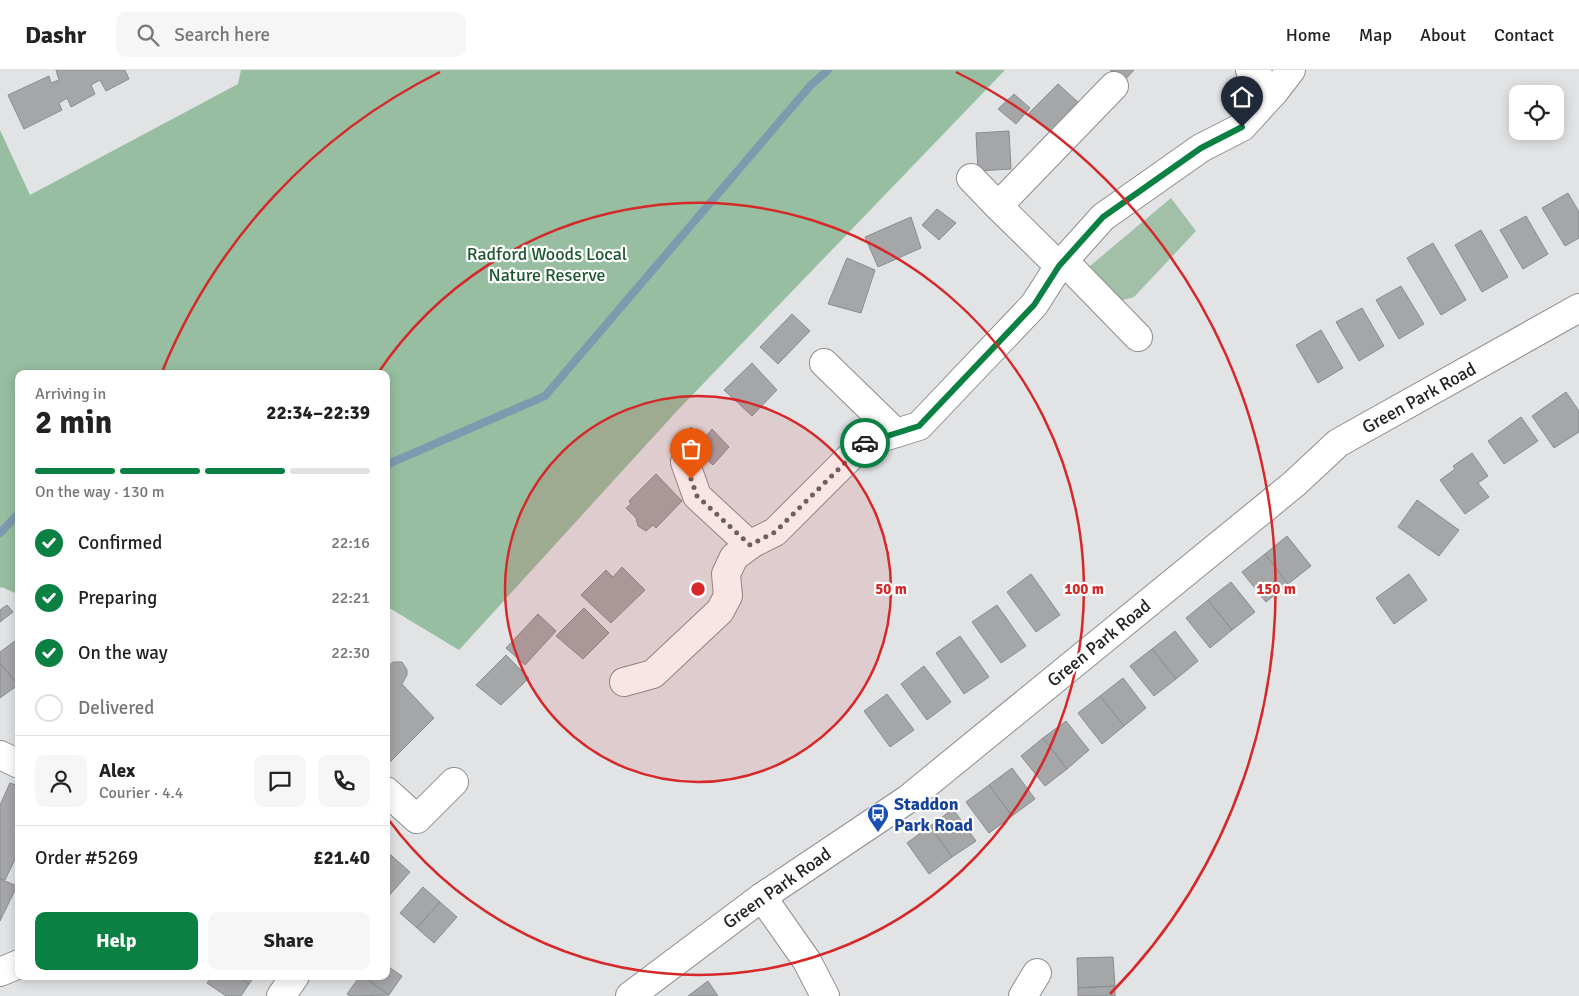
<!DOCTYPE html>
<meta charset="utf-8">
<style>
body{margin:0;font-family:Signika,sans-serif;background:#f6f6f6;color:#222;height:100vh;display:flex;flex-direction:column;font-size:19px;white-space:nowrap}
*{box-sizing:border-box;margin:0}
p{font-size:16px;color:#767676}
.icon{flex:none;width:28px;height:28px;fill:none;stroke:currentColor;stroke-width:2;stroke-linecap:round;stroke-linejoin:round}
.map{position:relative;flex:1;overflow:hidden}
.details{position:absolute;left:15px;top:300px;width:375px;height:610px;display:flex;flex-direction:column;background:#fff;border-radius:10px;box-shadow:0 2px 12px #0003}
.details>*{flex:none}
.buttons{position:absolute;left:1509px;top:15px;display:grid;gap:10px}
.buttons a{display:grid;place-items:center;width:55px;height:55px;border-radius:10px;background:#fff;box-shadow:0 2px 12px #0003;font-size:25px}
.pin{position:absolute;display:grid;place-items:center;width:42px;height:42px;color:#fff;margin:-51px -21px;border-radius:50% 50% 50% 0;rotate:-45deg;box-shadow:0 0 5px #0007}
.pin .icon{rotate:45deg}
.courier{position:absolute;display:grid;place-items:center;width:50px;height:50px;margin:-25px;border:4px solid #0b8043;border-radius:50%;background:#fff;color:#222;box-shadow:0 1px 6px #0007}
.head em{font-style:normal;font-weight:700}
.head div{display:flex;flex-direction:column-reverse}
.head{display:flex;align-items:center;justify-content:space-between;height:85px;padding:0 20px}
h1{font-size:32px;font-weight:700;line-height:38px}
.bar{display:grid;grid-template-columns:repeat(4,1fr);gap:8px 5px;align-content:center;height:60px;padding:0 20px}
.bar i{height:6px;border-radius:4px;background:#e0e0e0}
.bar .active{background:#0b8043}
.bar p{grid-column:span 4}
.line{display:flex;align-items:center;gap:12px;padding:0 20px;border-top:1px solid #e0e0e0}
.line div{flex:1}
.round{display:grid;place-items:center;flex:none;width:52px;height:52px;border-radius:10px;background:#f6f6f6}
ol{padding:0 20px;list-style:none}
li{display:flex;align-items:center;gap:15px;height:55px}
li p{margin-inline-start:auto}
li .icon{padding:5px;border-radius:50%;background:#0b8043;color:#fff;stroke-width:4}
li:last-child{color:#767676}
li i{width:28px;height:28px;border:2px solid #e0e0e0;border-radius:50%}
.button{display:flex;gap:10px;margin-top:auto;padding:10px 20px}
.button a{flex:1;height:58px;border-radius:10px;background:#0b8043;color:#fff;font-size:20px;font-weight:700;line-height:58px;text-align:center}
.button a+a{background:#f6f6f6;color:#222}
header{display:flex;align-items:center;gap:30px;box-sizing:border-box;height:70px;padding:0 25px;background:#fff;border-bottom:1px solid #e0e0e0}
header strong{font-size:24px}
nav{display:flex;gap:28px;margin-inline-start:auto;font-size:18px}
.search{width:350px;height:45px;background:#f6f6f6;display:flex;align-items:center;gap:12px;box-sizing:border-box;padding:0 18px;border-radius:10px;color:#767676;font-size:19px}
.map>svg:first-child{display:block}
.green{fill:#a2bfa8}
.forest{fill:#97bea0}
.lines{fill:none;stroke-linecap:round;stroke-linejoin:round}
.stream{stroke:#7e9aaf;stroke-width:8}
.building{fill:#a5a6a8;stroke:#8b8c8e}
.minor-casing{stroke:#8c8d8f;stroke-width:30}
.minor{stroke:#fff;stroke-width:28}
.done{stroke:#656667;stroke-width:5;stroke-dasharray:0 9}
.route{stroke:#0b8043;stroke-width:6}
.ring{fill:none;stroke:#d62828;stroke-width:2.5}
.labels{text-anchor:middle;dominant-baseline:central;stroke-width:4.5;stroke-linejoin:round;paint-order:stroke}
.park-label{font-size:18px;fill:#1c5730;stroke:#fff}
.street-label{font-size:18px;fill:#222223;stroke:#fff}
.transit-label{font-size:18px;font-weight:bold;fill:#164399;stroke:#fff;text-anchor:start}
.centre{fill:#d62828;stroke:#fff;stroke-width:2.5}
.ring-label{font-size:15px;text-anchor:middle;font-weight:bold;fill:#d62828;stroke:#fff;stroke-width:4.5;stroke-linejoin:round;paint-order:stroke}
</style>
<header>
<strong>Dashr</strong>
<div class="search"><svg class="icon" aria-label="search" viewBox="0 0 24 24"><circle cx="10" cy="10" r="6"/><path d="M15 15l6 6"/></svg>Search here</div>
<nav><a>Home</a><a>Map</a><a>About</a><a>Contact</a></nav>
</header>
<div class="map">
<svg width="1579" height="926" viewBox="0 0 1579 926">
<rect width="100%" height="100%" fill="#e1e3e5"/>
<path class="green" d="M1171,128L1196,161L1134,227L1120,231L1090,196Z"/>
<path class="forest" d="M241,0H1005L676,342L459,580L386,536V304H19V525L2,517L0,518V60L30,125L238,14Z"/>
<g class="lines">
<g class="stream">
<path d="M386,395L545,326L810,16L828,0"/>
<path d="M0,463L19,443"/>
</g>
</g>
<g class="building">
<path d="M56,0H125L129,9L106,21L100,10L91,15L95,24L71,37L67,28L59,33L62,40L24,59L8,25L49,6L51,13L59,10Z"/>
<path d="M1110,0H1134L1123,12Z"/>
<path d="M1058,14L1079,33L1051,63L1029,43Z"/>
<path d="M1014,24L1030,38L1016,54L998,39Z"/>
<path d="M1009,61L1011,99L978,101L976,63Z"/>
<path d="M1568,123L1579,142V168L1565,176L1542,138Z"/>
<path d="M937,139L956,153L939,170L922,155Z"/>
<path d="M1526,146L1548,184L1523,199L1500,160Z"/>
<path d="M911,147L921,178L878,197L865,167Z"/>
<path d="M1481,160L1508,207L1482,222L1455,175Z"/>
<path d="M1433,173L1466,230L1441,245L1407,188Z"/>
<path d="M847,188L875,200L861,243L828,234Z"/>
<path d="M1401,216L1424,254L1399,269L1376,230Z"/>
<path d="M1362,238L1384,276L1359,291L1336,252Z"/>
<path d="M792,244L810,261L778,294L760,277Z"/>
<path d="M1321,260L1343,298L1318,313L1296,275Z"/>
<path d="M752,293L777,320L752,346L724,320Z"/>
<path d="M1566,322L1579,341V362L1554,378L1532,346Z"/>
<path d="M1521,347L1538,371L1504,394L1488,371Z"/>
<path d="M691,357L704,369L712,359L729,377L713,395L682,368Z"/>
<path d="M1472,383L1488,406L1478,413L1489,427L1465,444L1440,410L1455,399L1453,396Z"/>
<path d="M656,404L682,431L656,458L653,455L646,461L638,456L636,448L626,438L631,434L629,431Z"/>
<path d="M1417,430L1459,460L1439,486L1398,457Z"/>
<path d="M1287,466L1311,496L1288,514L1265,484Z"/>
<path d="M1265,484L1288,514L1266,532L1242,502Z"/>
<path d="M622,497L645,520L611,553L581,525L606,500L613,507Z"/>
<path d="M1031,504L1060,545L1036,562L1007,522Z"/>
<path d="M1409,504L1427,530L1394,554L1376,528Z"/>
<path d="M1231,512L1255,542L1232,560L1208,530Z"/>
<path d="M1208,530L1232,560L1210,578L1186,548Z"/>
<path d="M7,535L13,542L0,552V540Z"/>
<path d="M997,535L1026,576L1001,593L972,552Z"/>
<path d="M584,538L609,563L583,589L556,566Z"/>
<path d="M538,544L556,561L525,595L506,578Z"/>
<path d="M1175,561L1198,591L1176,609L1152,579Z"/>
<path d="M960,566L989,607L964,624L936,583Z"/>
<path d="M19,568V614L18,615L0,593V582Z"/>
<path d="M1152,579L1176,609L1154,626L1130,596Z"/>
<path d="M506,585L529,608L501,635L476,615Z"/>
<path d="M393,592H402L407,600V605L402,614L434,648L386,696V598Z"/>
<path d="M0,593L18,615L0,628Z"/>
<path d="M924,596L951,632L927,650L901,614Z"/>
<path d="M1123,608L1146,638L1124,656L1100,626Z"/>
<path d="M887,624L914,660L890,677L864,641Z"/>
<path d="M1100,626L1124,656L1102,674L1078,643Z"/>
<path d="M1066,651L1089,680L1067,699L1043,668Z"/>
<path d="M1043,668L1067,699L1045,716L1021,686Z"/>
<path d="M1012,698L1035,729L1012,746L989,715Z"/>
<path d="M10,713L19,716V781L5,810L0,809V735Z"/>
<path d="M989,715L1012,746L989,763L966,732Z"/>
<path d="M953,739L976,771L952,787L930,756Z"/>
<path d="M930,756L952,787L929,804L907,773Z"/>
<path d="M386,781L393,787L386,794Z"/>
<path d="M393,787L410,802L387,828L386,794Z"/>
<path d="M0,809L17,816L0,851Z"/>
<path d="M423,817L440,832L417,858L400,843Z"/>
<path d="M440,832L457,847L434,873L417,858Z"/>
<path d="M1113,887L1115,916L1078,918L1077,888Z"/>
<path d="M386,895L402,906L389,925L362,906H386Z"/>
<path d="M212,906H238L249,914L241,926H226L207,913Z"/>
<path d="M238,906H255L249,914Z"/>
<path d="M360,906H362L389,925L350,926L347,924Z"/>
<path d="M708,911L718,926H688Z"/>
<path d="M1115,916V926H1078V918Z"/>
</g>
<g class="lines">
<g class="minor-casing">
<g id="minor">
<path d="M1274,22L1291,0"/>
<path d="M971,108L998,136"/>
<path d="M1064,191L1138,267"/>
<path d="M1059,196L998,136L1114,16"/>
<path d="M824,293L896,363"/>
<path d="M685,392L697,426L750,475"/>
<path d="M624,612L653,604L720,541L728,526L726,504L734,487L753,473L775,462L864,373L919,356L1034,235L1059,196L1103,147L1201,78L1242,57L1274,22L1250,0"/>
<path d="M0,685L19,694"/>
<path d="M386,721L417,749L454,712"/>
<path d="M762,827L807,891L825,926"/>
<path d="M0,902L19,894"/>
<path d="M281,926L295,906"/>
<path d="M630,926L762,827L908,729L1294,414L1338,373L1579,238"/>
<path d="M1023,926L1037,903"/>
</g>
</g>
<use href="#minor" class="minor"/>
</g>
<g class="lines">
<path class="done" d="M691,409L697,426L750,475L775,462L865,373"/>
<path class="route" d="M865,373L919,356L1034,235L1059,196L1103,147L1201,78L1242,57"/>
</g>
<circle cx="698" cy="519" r="193" fill="#d62828" fill-opacity=".12"/>
<g class="ring">
<circle cx="698" cy="519" r="193"/>
<path d="M378 303A386 386 0 1 1 388 749"/>
<path d="M162 302A578 578 0 0 1 440 2M956 2A578 578 0 0 1 1110 924"/>
</g>
<defs>
<g id="bus-pin" transform="scale(1.125)"><path d="M0 17L-7.5 6A9.5 9.5 0 1 1 7.5 6Z" fill="#1a4fb4" stroke="#fff"/><path d="M-5-6H5V4H4V6H2V4H-2V6H-4V4H-5ZM-3.5-4V0h7V-4ZM-3.5 1.2v1.5H-2V1.2ZM2 1.2v1.5H3.5V1.2Z" fill="#fff"/></g>
</defs>
<g fill-rule="evenodd">
<use href="#bus-pin" x="878" y="744"/>
</g>
<g class="labels">
<g class="park-label">
<text x="547" y="184">Radford Woods Local<tspan x="547" dy="21">Nature Reserve</tspan></text>
</g>
<g class="street-label">
<text transform="translate(1419 328) rotate(-29)">Green Park Road</text>
<text transform="translate(1099 573) rotate(-39)">Green Park Road</text>
<text transform="translate(777 818) rotate(-35)">Green Park Road</text>
</g>
<g class="transit-label">
<text x="894" y="734">Staddon<tspan x="894" dy="21">Park Road</tspan></text>
</g>
</g>
<circle cx="698" cy="519" r="8" class="centre"/>
<g class="ring-label">
<text x="891" y="524">50 m</text>
<text x="1084" y="524">100 m</text>
<text x="1276" y="524">150 m</text>
</g>
</svg>
<div class="buttons">
<a><svg class="icon" aria-label="locate" viewBox="0 0 24 24"><circle cx="12" cy="12" r="6"/><path d="M12 2v4M12 18v4M2 12h4M18 12h4"/></svg></a>
</div>
<div class="pin" style="left:691px;top:409px;background:#ea580c"><svg class="icon" aria-label="bag" viewBox="0 0 24 24"><path d="M5 8h14l-1 12H6zM9 8a3 3 0 0 1 6 0"/></svg></div>
<div class="pin" style="left:1242px;top:57px;background:#1f2937"><svg class="icon" aria-label="home" viewBox="0 0 24 24"><path d="M3 11l9-7 9 7M6 9v11h12V9"/></svg></div>
<div class="courier" style="left:865px;top:373px"><svg class="icon" aria-label="car" viewBox="0 0 24 24"><path d="M5 17H2v-5l4-1 3-4h7l3 4 3 1v5h-3M9 17h6M6 11h13"/><circle cx="7" cy="17" r="2"/><circle cx="17" cy="17" r="2"/></svg></div>
<section class="details">
<div class="head"><div><h1>2 min</h1><p>Arriving in</p></div><em>22:34–22:39</em></div>
<div class="bar"><i class="active"></i><i class="active"></i><i class="active"></i><i></i><p>On the way · 130 m</p></div>
<ol>
<li><svg class="icon" aria-label="check" viewBox="0 0 24 24"><path d="M5 12l5 5 9-10"/></svg>Confirmed<p>22:16</p></li>
<li><svg class="icon" aria-label="check" viewBox="0 0 24 24"><path d="M5 12l5 5 9-10"/></svg>Preparing<p>22:21</p></li>
<li><svg class="icon" aria-label="check" viewBox="0 0 24 24"><path d="M5 12l5 5 9-10"/></svg>On the way<p>22:30</p></li>
<li><i></i>Delivered</li>
</ol>
<div class="line" style="height:90px"><a class="round"><svg class="icon" aria-label="person" viewBox="0 0 24 24"><circle cx="12" cy="8" r="4"/><path d="M4 21q1-7 8-7t8 7"/></svg></a><div><b>Alex</b><p>Courier · 4.4</p></div><a class="round"><svg class="icon" aria-label="chat" viewBox="0 0 24 24"><path d="M4 5h16v11H9l-5 4z"/></svg></a><a class="round"><svg class="icon" aria-label="phone" viewBox="0 0 24 24"><path d="M5 4h4l2 5-3 2q2 4 5 5l2-3 5 2v4C11 20 4 13 5 4z"/></svg></a></div>
<div class="line" style="height:65px"><div>Order #5269</div><b>£21.40</b></div>
<div class="button"><a>Help</a><a>Share</a></div>
</section>
</div>
